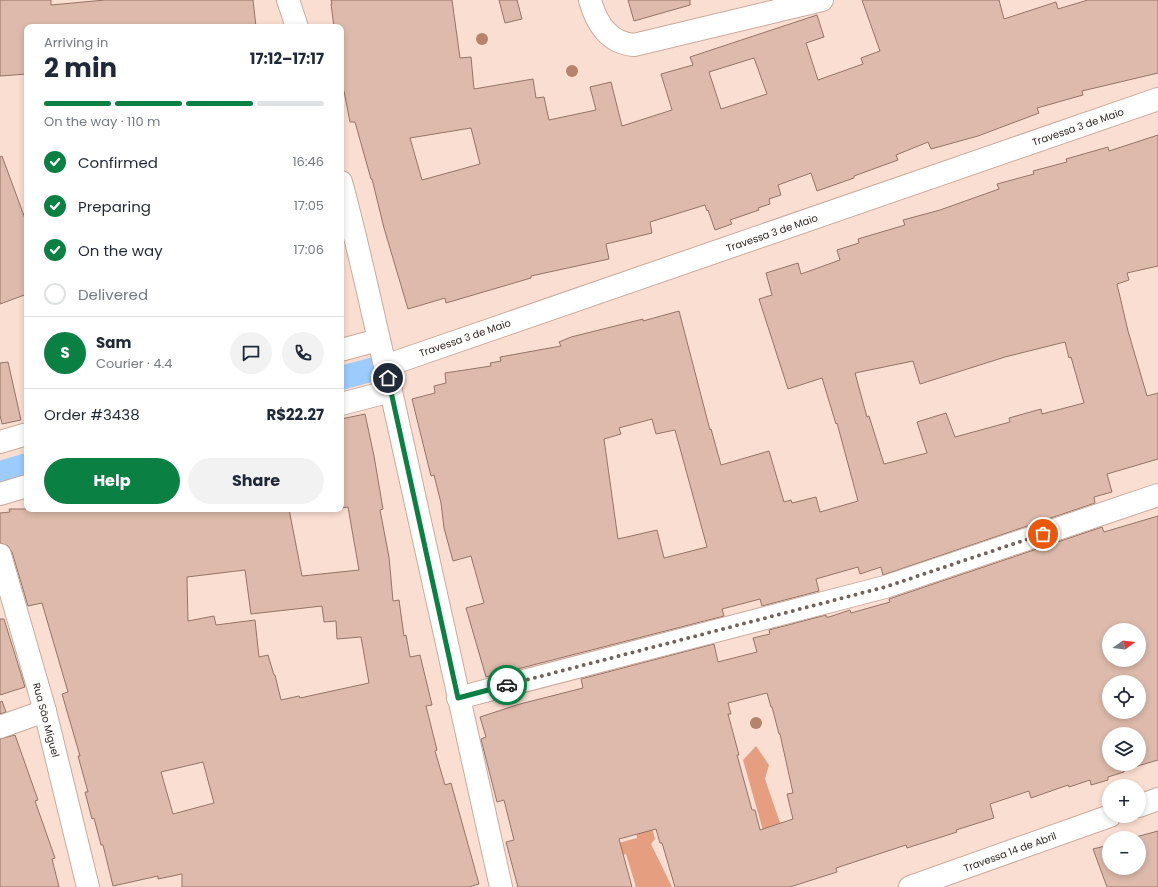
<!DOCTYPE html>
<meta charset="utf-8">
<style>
body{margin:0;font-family:Poppins,sans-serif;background:#f2f2f3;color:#1f2937;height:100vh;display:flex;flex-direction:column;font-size:15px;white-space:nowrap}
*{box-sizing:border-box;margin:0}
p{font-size:13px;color:#747a83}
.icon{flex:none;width:22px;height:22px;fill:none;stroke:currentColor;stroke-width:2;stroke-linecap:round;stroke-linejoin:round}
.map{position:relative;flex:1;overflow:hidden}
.sheet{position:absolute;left:24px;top:24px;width:320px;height:488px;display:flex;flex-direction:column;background:#fff;border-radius:8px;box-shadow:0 2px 6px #0003}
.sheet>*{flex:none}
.needle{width:26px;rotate:75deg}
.fabs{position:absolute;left:1102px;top:623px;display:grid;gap:8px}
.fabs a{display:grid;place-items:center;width:44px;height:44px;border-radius:50%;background:#fff;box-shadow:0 2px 6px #0003;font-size:20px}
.pin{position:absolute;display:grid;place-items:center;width:34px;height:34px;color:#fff;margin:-17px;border:2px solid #fff;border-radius:50%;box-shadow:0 1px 4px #0007}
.courier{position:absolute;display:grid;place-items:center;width:40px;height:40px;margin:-20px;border:3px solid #0b8043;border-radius:50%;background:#fff;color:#222;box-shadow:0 1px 5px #0007}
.overview em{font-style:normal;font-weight:700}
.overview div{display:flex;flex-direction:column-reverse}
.overview{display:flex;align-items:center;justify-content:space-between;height:68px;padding:0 20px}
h1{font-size:26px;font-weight:700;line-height:30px}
.bar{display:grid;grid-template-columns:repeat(4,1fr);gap:6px 4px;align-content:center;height:48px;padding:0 20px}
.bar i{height:5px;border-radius:3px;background:#e0e1e3}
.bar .selected{background:#0b8043}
.bar p{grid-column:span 4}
.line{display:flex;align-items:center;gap:10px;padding:0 20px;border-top:1px solid #e0e1e3}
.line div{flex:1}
.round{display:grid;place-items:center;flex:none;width:42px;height:42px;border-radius:21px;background:#f2f2f3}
ol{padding:0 20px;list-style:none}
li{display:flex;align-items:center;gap:12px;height:44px}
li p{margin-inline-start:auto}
li .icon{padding:4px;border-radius:50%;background:#0b8043;color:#fff;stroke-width:4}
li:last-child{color:#747a83}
li i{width:22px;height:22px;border:2px solid #e0e1e3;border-radius:50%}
.button{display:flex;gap:8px;margin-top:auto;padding:8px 20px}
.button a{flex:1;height:46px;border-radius:24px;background:#0b8043;color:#fff;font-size:16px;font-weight:700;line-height:46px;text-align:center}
.button a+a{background:#f2f2f3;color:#1f2937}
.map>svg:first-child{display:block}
.green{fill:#e59f80}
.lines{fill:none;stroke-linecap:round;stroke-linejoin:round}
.canal{stroke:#9dcbfc;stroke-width:24}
.building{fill:#ddbaab;stroke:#947466;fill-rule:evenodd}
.minor-casing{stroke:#cba99a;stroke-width:24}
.minor{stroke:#fff;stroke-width:22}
.tree{fill:#b7836a}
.done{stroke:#746159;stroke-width:4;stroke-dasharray:0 7.2}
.route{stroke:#0b8043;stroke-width:5}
.labels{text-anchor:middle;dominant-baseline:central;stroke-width:3.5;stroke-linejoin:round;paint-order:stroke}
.street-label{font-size:10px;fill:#2b1e18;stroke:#fff}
</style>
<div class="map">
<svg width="1158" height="887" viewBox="0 0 1158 887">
<rect width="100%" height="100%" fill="#fbded2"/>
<g class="green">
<path d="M756,746L769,765L765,779L799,878L779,887L743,760Z"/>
<path d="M650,819L655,839L651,844L672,887H636L626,854L548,874L611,845L637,838L635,824Z"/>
</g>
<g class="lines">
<g class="canal">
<path d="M341,378L385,366"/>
<path d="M0,473L27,465"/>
</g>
</g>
<g class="building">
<path d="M0,0H51V5L105,0H253L256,27H27V74L0,76Z"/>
<path d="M331,0H452L460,58L471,57L474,89L533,79L536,98L544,97L549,120L596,110L590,87L611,82L622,126L672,110L661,74L693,65L690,57L817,15L824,37L806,43L818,80L863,64L861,58L880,51L862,0H999L1004,19L1056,2L1058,9L1088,0H1158V73L1082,91L1083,95L1037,108L1039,113L978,136L931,149L928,142L896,155L898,160L854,176V178L817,191L811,173L778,185L781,195L769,199L770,204L758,208L759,210L730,220L732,224L715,230L708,210L707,211L705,205L650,222L652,233L606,244L609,259L531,276V278L446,303L445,298L408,309L384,228L372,179H371L355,122H350L344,91L341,92V27H334L331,4H332ZM754,58L767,94L721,109L709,72ZM471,128L480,164L422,180L410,138Z"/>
<path d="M499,0H517L522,19L505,23Z"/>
<path d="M628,0H690V5L634,21Z"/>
<path d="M1158,135V266L1127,273L1129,280L1117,284L1128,331L1147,396L1158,393V459L1107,474L1112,492L1094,497L1095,503L883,575L881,567L860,574L858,567L816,579L819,591L762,606L760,599L722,609L724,616L486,677L466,608L484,603L471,556L453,561L444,528L441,503L434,475L431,476L412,399L435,393L434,386L446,383L445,373L491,366L490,363L501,361L500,357L561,346L559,342L571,337L643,319V321L679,311L710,430L711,429L721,465L769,451L784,502L791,500L792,503L816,497L820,512L858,501L837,423L836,424L822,378L788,389L759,299L772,295L766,273L798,263L801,274L840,260L837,250L859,243L858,239L905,225L903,220L940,210L999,189L997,184L1034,174L1033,171L1067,162L1066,159L1108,147L1109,151ZM1065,342L1069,358L1071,357L1084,403L1042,414L1041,409L1009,418L1010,422L955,437L946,413L917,422L927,453L884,464L869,416L867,417L855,373L913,361L920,384L1005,357ZM652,419L656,434L675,430L707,547L664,558L657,530L618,539L604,439L621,434L619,428Z"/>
<path d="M2,156L27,224V294L0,304V157Z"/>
<path d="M8,362L21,420L2,424L0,415V363Z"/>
<path d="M365,414L374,456L383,509L380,510L389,557L393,601L399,600L404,636L406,635L410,657L420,655L432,705L426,706L437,750L435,751L445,785L451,783L479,884L469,887H182V874L158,879V876L113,886L103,845H101L94,818L92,819L85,792H88L78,756H80L62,694L68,692L42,603L28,606L12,552L8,546L0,543V513L10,512L9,509H289L302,576L359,570L348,507L341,508V419ZM245,570L251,614L322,606L324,622L336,621L337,639L361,637L369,683L300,698L299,696L281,700L275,675H274L268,655L259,657L255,620L216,625L214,616L188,621L187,577ZM203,762L214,803L173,814L161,772Z"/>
<path d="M1158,516V760L1124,770V772L1108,777V780L1091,785L1090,780L1069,787L1068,785L1031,798L1029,791L990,804L994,818L956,830L957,832L907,848L906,845L836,868L837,872L790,887H675L662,843H660L656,829L619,839L632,887H518L506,842L514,840L504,800L497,802L481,739L486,737L480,717L520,704L583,688L581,679L714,644L718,662L757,652L753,638L770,634L769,630L826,615V617H829L850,610L851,613L890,602L889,599L1102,527L1104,532ZM1109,630H1139V660H1109ZM1109,682H1139V712H1109ZM767,693L771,707H772L779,734H780L793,793L787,794L793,819L760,830L755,810H752L737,755H739L728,714H731L728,703ZM1109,734H1139V764H1109Z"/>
<path d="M0,619H4L25,687L0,695Z"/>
<path d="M2,701L6,712L0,714V702Z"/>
<path d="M15,735L38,800L35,801L55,858L52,859L59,887H0V739Z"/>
<path d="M1158,831V887H1107L1093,849L1109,845V868H1139V838H1132Z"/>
</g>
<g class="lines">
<g class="minor-casing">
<g id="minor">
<path d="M288,0L297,27"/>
<path d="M590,0C596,23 609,43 634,45L822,0"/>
<path d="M341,182C360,251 374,321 391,391L501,887"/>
<path d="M341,350L378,340"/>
<path d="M385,366L1158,99"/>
<path d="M341,404L391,391"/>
<path d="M0,442L27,434"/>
<path d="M0,494L27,486"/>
<path d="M0,555L45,711L88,887"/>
<path d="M458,698L885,587L1158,495"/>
<path d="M0,727L45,711"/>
<path d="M1139,806L1158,799"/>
<path d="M910,887L1110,816"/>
</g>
</g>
<use href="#minor" class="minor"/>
</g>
<g class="tree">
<circle cx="482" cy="39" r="6"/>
<circle cx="572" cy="71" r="6"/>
<circle cx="756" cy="723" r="6"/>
</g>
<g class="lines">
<path class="done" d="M507,685L885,587L1043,534"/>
<path class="route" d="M388,378L458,698L507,685"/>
</g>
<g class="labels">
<g class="street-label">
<text transform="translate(1078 127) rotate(-19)">Travessa 3 de Maio</text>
<text transform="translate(772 233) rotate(-19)">Travessa 3 de Maio</text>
<text transform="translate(465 338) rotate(-19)">Travessa 3 de Maio</text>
<text transform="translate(46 720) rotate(75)">Rua São Miguel</text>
<text transform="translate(1010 852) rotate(-20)">Travessa 14 de Abril</text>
</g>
</g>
</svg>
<div class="fabs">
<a><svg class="needle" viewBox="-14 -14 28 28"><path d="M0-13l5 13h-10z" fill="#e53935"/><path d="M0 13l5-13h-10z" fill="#747a83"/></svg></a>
<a><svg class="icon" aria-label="locate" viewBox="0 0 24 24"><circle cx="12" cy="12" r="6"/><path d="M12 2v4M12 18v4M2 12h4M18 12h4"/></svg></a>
<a><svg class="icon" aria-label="layers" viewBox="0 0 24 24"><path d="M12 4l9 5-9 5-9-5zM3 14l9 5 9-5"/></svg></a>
<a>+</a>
<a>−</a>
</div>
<div class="pin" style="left:1043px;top:534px;background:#ea580c"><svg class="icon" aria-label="bag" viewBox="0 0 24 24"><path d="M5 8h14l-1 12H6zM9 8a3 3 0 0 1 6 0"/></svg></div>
<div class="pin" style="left:388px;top:378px;background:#1f2937"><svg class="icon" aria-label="home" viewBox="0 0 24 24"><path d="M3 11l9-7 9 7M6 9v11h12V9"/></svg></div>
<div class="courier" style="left:507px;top:685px"><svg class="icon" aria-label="car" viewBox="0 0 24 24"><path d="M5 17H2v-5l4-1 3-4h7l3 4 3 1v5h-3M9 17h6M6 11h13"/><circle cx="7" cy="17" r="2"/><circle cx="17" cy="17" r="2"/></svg></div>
<section class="sheet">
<div class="overview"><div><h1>2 min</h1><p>Arriving in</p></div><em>17:12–17:17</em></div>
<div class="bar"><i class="selected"></i><i class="selected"></i><i class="selected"></i><i></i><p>On the way · 110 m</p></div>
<ol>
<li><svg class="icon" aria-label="check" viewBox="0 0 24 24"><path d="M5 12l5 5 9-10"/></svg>Confirmed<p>16:46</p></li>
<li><svg class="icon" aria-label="check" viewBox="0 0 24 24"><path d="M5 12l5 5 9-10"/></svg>Preparing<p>17:05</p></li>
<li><svg class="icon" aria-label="check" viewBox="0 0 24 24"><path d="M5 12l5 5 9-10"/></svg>On the way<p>17:06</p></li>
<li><i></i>Delivered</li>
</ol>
<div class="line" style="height:72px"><b class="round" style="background:#0b8043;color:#fff">S</b><div><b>Sam</b><p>Courier · 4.4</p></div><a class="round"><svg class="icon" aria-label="chat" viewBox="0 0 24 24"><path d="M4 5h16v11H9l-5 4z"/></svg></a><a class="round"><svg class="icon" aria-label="phone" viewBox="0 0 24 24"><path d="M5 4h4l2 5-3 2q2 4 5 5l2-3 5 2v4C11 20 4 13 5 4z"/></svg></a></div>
<div class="line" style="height:52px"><div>Order #3438</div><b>R$22.27</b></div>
<div class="button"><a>Help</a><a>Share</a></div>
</section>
</div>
